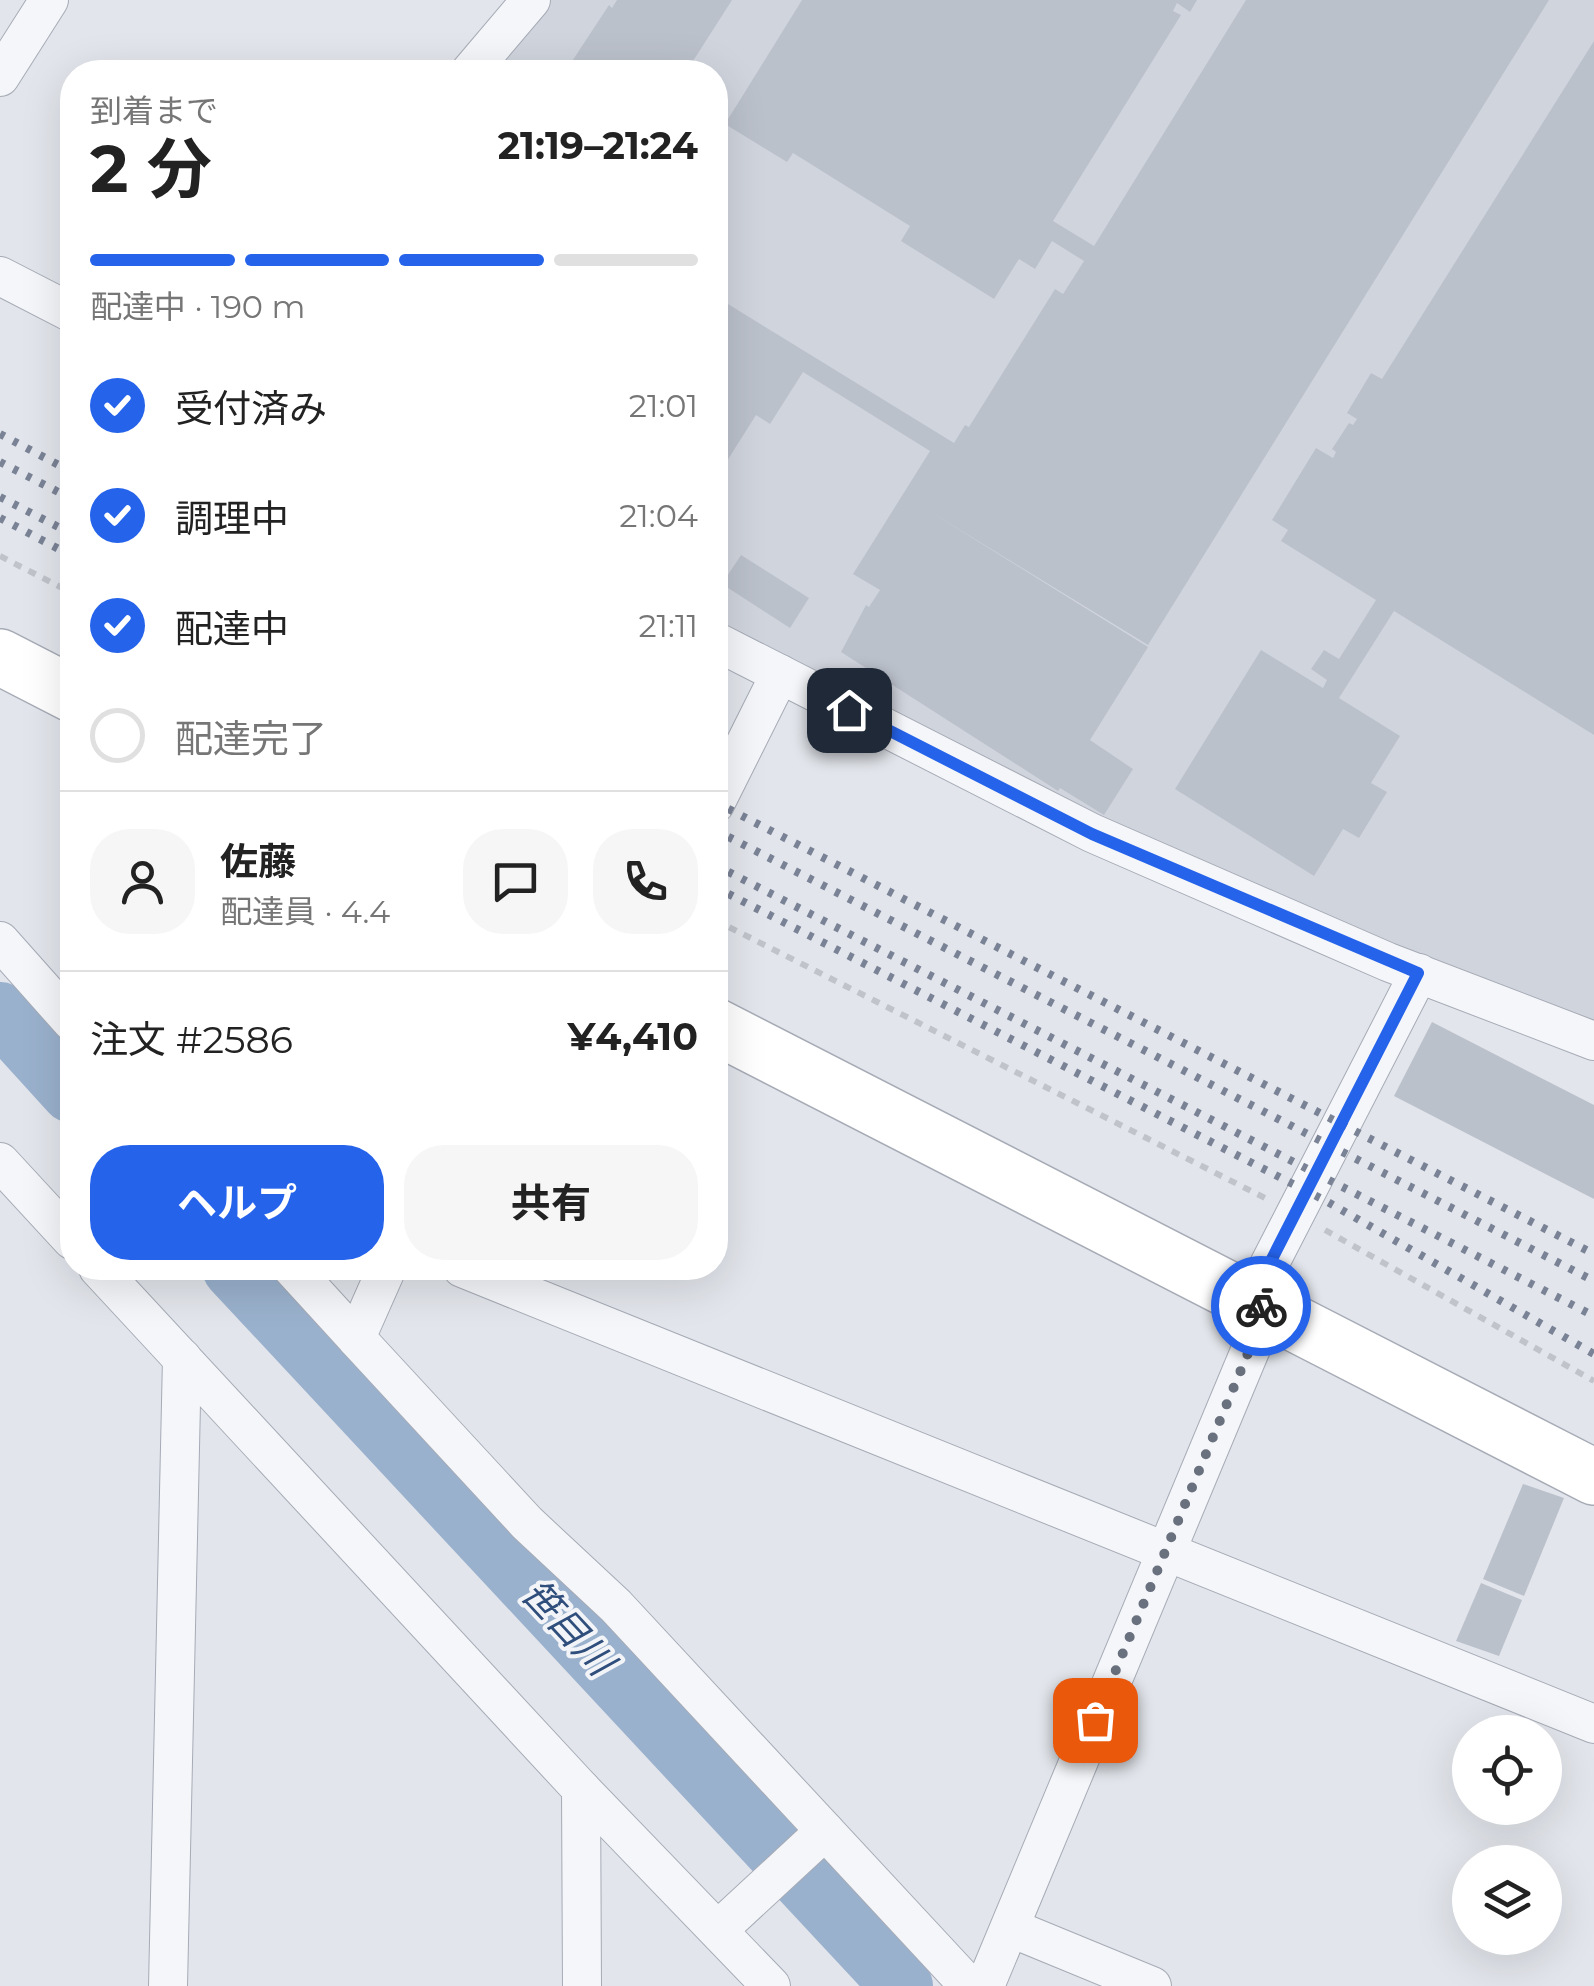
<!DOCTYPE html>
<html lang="ja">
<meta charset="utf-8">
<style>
body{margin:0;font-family:Montserrat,"Noto Sans JP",sans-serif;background:#f6f6f6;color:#222;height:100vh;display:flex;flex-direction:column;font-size:38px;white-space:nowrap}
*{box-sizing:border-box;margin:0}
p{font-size:32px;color:#767676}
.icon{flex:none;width:55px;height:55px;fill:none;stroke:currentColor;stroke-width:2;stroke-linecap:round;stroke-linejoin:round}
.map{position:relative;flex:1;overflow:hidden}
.drawer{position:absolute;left:60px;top:60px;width:668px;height:1220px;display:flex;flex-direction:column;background:#fff;border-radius:40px;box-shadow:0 10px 40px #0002}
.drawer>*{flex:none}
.fabs{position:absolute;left:1452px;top:1715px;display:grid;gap:20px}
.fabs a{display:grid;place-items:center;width:110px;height:110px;border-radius:50%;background:#fff;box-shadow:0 10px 40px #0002;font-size:50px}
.pin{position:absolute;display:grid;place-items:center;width:85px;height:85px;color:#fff;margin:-42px;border-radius:20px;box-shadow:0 5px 15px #0006}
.courier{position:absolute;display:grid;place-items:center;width:100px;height:100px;margin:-50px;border:8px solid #2563eb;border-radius:50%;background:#fff;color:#222;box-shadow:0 2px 12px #0007}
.head em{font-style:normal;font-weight:700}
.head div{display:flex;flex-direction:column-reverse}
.head{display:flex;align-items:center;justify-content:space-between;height:170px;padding:0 30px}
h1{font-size:65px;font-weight:700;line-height:75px}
.bar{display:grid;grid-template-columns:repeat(4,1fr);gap:15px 10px;align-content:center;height:120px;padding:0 30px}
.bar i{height:12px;border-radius:8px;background:#e0e0e0}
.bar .on{background:#2563eb}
.bar p{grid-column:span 4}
.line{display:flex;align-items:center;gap:25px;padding:0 30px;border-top:2px solid #e0e0e0}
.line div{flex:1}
.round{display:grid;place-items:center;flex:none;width:105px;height:105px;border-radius:40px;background:#f6f6f6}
ol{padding:0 30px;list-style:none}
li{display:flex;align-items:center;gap:30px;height:110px}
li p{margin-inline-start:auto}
li .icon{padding:10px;border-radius:50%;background:#2563eb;color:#fff;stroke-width:4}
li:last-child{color:#767676}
li i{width:55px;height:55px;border:5px solid #e0e0e0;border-radius:50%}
.primary-button{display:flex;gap:20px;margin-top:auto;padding:20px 30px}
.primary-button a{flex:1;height:115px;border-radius:40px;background:#2563eb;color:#fff;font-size:40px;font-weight:700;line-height:115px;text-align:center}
.primary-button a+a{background:#f6f6f6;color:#222}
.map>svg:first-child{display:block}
.built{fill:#d0d4dd}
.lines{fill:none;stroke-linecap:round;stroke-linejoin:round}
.river{stroke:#9ab1cd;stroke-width:62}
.building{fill:#bbc1cb}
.street-casing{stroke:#a6abb6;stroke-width:40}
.secondary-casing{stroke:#a6abb6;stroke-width:58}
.path{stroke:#c0c3ca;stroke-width:6;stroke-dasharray:8 8;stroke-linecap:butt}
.street{stroke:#f5f6f9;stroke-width:38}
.secondary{stroke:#fff;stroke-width:55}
.rail{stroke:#7a8396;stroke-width:8;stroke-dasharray:5 10;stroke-linecap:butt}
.done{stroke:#69707e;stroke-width:10;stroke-dasharray:0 18}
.route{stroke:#2563eb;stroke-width:12}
.labels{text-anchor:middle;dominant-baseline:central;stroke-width:8;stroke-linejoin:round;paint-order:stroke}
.water-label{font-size:38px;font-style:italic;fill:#2f4e7c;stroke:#f2f4f8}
</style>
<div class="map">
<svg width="1594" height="1986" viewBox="0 0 1594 1986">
<rect width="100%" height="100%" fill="#e2e5eb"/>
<path class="built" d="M531,0H1594V1041L715,641V72H470Z"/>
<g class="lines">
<g class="river">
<path d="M0,1013L72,1092"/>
<path d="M233,1268L902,1986"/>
</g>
</g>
<g class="building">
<path d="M617,0H732L686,72H565L609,5L612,8Z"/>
<path d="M802,0H1197L1190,12L1177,3L1173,11L1181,15L1053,221L1094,246L1246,0H1549L1148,645L929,511L1148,647L1090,740L1133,769L1104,815L1060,788L1058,791L841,652L866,605L869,607L880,590L853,574L930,451L803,372L770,424L756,415L715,480V296L954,443L965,425L969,427L1055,289L1063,294L1084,261L1052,241L1035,269L1019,259L994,299L901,241L910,226L793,153L787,162L725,124Z"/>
<path d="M1594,41V735L1394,611L1339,698L1400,736L1371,783L1387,792L1359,838L1343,829L1314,876L1175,789L1261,650L1323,688L1327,680L1311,669L1324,650L1339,659L1376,600L1281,541L1288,530L1272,520L1316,448L1333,458L1336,452L1332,449L1349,423L1353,425L1357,419L1347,413L1371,373L1382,379Z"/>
<path d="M741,555L809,598L790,628L722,584Z"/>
<path d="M1432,1022L1594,1105V1199L1394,1096Z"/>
<path d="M1523,1484L1564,1498L1524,1596L1483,1579Z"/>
<path d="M1481,1583L1522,1600L1499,1656L1456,1641Z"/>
</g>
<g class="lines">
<g class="street-casing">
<g id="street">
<path d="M470,72L531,0"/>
<path d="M0,77L49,0"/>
<path d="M0,276L72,313"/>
<path d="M715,641L1092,833L1388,962L1594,1041"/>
<path d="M715,804L780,674"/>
<path d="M0,941L72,1022"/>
<path d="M0,1162L72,1240"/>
<path d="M98,1268L581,1789L771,1986"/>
<path d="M292,1268L356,1338"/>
<path d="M387,1268L356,1338L527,1523L616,1606L969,1986"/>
<path d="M462,1268L1594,1724"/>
<path d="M1251,1300L1419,973"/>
<path d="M581,1789L582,1986"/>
<path d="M1011,1928L1152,1986"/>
<path d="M718,1930L825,1831"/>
<path d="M168,1986L182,1358"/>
<path d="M985,1986L1267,1310"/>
</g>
</g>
<g class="secondary-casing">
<g id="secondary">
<path d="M0,657L72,694"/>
<path d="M715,1026L1594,1477"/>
</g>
</g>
<g class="path">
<path d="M0,556L72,593"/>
<path d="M715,920L1265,1198"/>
<path d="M1325,1230L1594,1381"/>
</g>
<use href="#street" class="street"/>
<use href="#secondary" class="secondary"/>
<g class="rail">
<path d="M0,434L72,472"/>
<path d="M0,462L72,499"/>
<path d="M0,497L72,534"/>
<path d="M0,518L72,556"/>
<path d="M715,802L1594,1254"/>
<path d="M715,830L1594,1281"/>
<path d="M715,865L1594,1316"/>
<path d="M715,887L1326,1201L1594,1354"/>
</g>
</g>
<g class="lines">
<path class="done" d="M1095,1720L1266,1310L1261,1306"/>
<path class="route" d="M849,710L1092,834L1418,973L1251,1300L1261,1306"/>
</g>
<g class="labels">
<g class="water-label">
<text transform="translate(568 1627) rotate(47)">笹目川</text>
</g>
</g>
</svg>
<div class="fabs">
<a><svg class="icon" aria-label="locate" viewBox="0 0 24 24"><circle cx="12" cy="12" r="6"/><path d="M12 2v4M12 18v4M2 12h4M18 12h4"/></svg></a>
<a><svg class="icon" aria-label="layers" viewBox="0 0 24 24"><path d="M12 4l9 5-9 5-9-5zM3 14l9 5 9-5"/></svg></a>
</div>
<div class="pin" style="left:1095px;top:1720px;background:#ea580c"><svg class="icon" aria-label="bag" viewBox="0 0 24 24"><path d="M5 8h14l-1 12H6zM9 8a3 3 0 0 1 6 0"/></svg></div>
<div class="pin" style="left:849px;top:710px;background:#1f2937"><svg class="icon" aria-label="home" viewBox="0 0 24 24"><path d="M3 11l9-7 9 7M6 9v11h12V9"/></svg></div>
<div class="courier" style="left:1261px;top:1306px"><svg class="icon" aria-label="bike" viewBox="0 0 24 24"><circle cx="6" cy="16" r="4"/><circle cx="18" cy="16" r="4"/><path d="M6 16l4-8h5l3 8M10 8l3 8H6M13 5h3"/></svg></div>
<section class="drawer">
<div class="head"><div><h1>2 分</h1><p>到着まで</p></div><em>21:19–21:24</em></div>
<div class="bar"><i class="on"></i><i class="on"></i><i class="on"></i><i></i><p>配達中 · 190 m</p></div>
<ol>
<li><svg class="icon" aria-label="check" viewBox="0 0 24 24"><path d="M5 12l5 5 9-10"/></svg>受付済み<p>21:01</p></li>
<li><svg class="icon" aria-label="check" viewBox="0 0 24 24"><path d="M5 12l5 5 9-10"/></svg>調理中<p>21:04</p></li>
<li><svg class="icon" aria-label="check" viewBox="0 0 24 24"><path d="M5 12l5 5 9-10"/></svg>配達中<p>21:11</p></li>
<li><i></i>配達完了</li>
</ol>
<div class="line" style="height:180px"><a class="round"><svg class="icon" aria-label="person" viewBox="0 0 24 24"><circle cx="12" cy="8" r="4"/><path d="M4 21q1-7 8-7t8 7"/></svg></a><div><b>佐藤</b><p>配達員 · 4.4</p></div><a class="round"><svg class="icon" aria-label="chat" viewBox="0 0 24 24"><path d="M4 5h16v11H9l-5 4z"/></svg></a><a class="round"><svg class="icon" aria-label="phone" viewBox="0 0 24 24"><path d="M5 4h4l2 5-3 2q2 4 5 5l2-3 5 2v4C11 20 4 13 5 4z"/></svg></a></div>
<div class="line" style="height:130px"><div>注文 #2586</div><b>¥4,410</b></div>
<div class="primary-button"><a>ヘルプ</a><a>共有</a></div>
</section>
</div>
